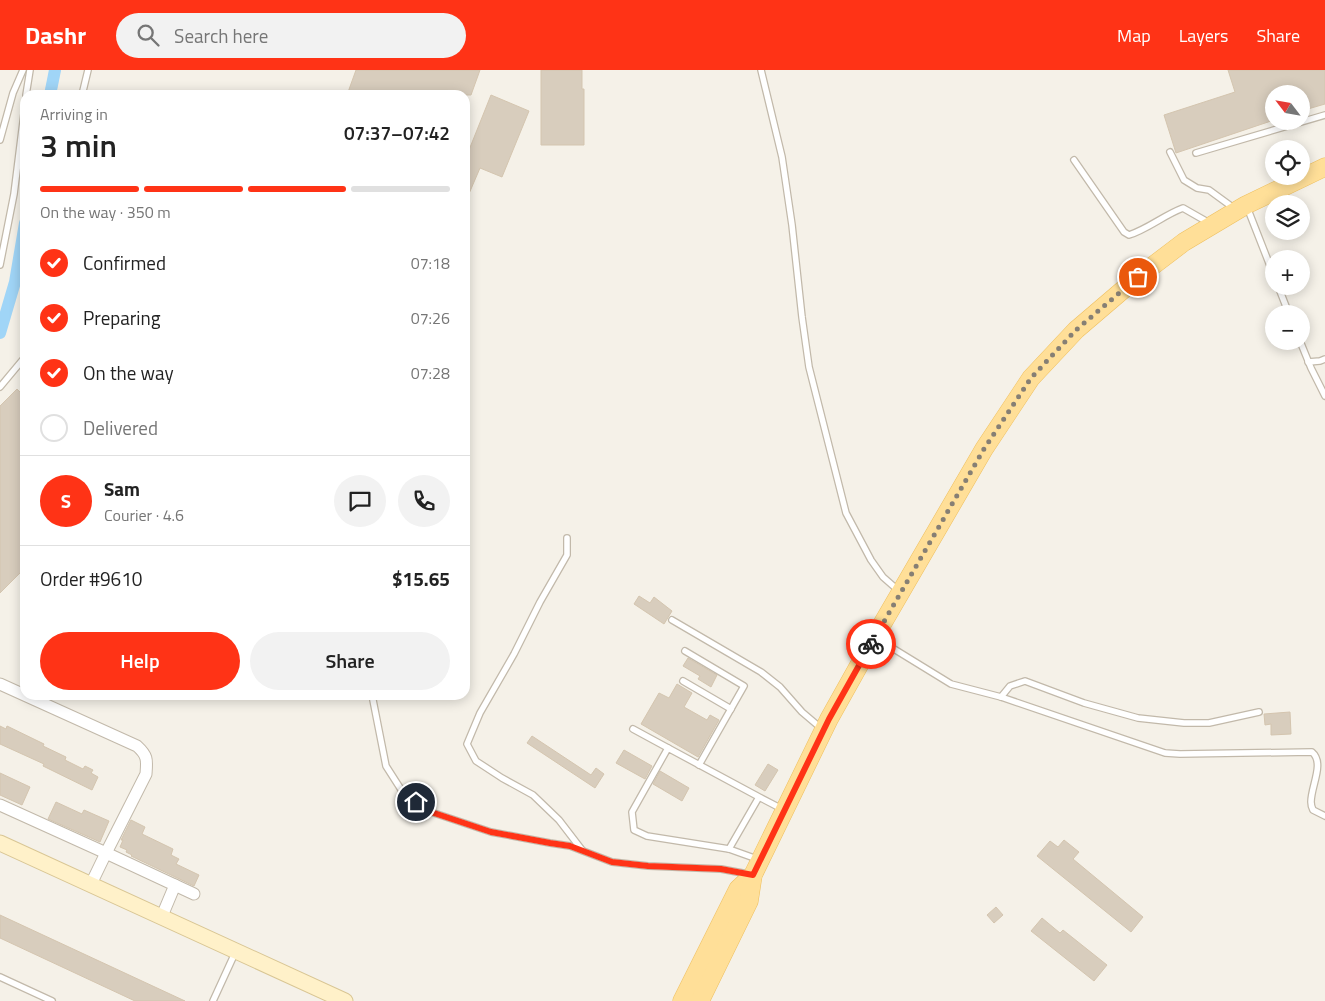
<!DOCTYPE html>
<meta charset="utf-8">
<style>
body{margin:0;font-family:"Titillium Web",sans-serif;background:#f2f2f2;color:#222;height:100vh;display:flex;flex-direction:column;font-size:19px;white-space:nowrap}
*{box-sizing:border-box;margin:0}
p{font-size:16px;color:#767676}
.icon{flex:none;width:28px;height:28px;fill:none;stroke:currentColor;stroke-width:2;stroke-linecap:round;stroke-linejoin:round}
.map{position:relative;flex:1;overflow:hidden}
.drawer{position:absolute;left:20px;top:20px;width:450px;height:610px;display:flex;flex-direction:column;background:#fff;border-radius:15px;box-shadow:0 2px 12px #0003}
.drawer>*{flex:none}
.needle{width:32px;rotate:301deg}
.controls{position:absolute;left:1265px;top:15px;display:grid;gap:10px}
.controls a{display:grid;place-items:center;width:45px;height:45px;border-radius:50%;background:#fff;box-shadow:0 2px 12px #0003;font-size:25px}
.pin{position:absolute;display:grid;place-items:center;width:42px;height:42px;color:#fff;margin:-21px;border:2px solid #fff;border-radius:50%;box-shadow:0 1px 5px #0007}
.courier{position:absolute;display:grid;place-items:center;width:50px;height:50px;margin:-25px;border:4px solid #ff3316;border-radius:50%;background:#fff;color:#222;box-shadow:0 1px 6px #0007}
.headline em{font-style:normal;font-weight:600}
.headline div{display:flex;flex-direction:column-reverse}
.headline{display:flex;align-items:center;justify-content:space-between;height:85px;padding:0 20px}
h1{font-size:32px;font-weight:600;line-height:38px}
.bar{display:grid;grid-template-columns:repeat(4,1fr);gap:8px 5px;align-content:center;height:60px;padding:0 20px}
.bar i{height:6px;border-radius:4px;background:#e0e0e0}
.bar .current{background:#ff3316}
.bar p{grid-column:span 4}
.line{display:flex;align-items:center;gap:12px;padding:0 20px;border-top:1px solid #e0e0e0}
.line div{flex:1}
.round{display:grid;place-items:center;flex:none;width:52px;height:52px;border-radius:26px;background:#f2f2f2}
ol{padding:0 20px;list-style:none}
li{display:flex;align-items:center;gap:15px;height:55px}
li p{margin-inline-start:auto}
li .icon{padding:5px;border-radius:50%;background:#ff3316;color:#fff;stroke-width:4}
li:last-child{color:#767676}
li i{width:28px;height:28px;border:2px solid #e0e0e0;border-radius:50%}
.button{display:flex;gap:10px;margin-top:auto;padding:10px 20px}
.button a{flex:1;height:58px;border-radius:30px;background:#ff3316;color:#fff;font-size:20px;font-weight:600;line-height:58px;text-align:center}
.button a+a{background:#f2f2f2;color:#222}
header{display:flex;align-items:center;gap:30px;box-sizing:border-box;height:70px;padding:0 25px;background:#ff3316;color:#fff}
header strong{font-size:24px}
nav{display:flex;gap:28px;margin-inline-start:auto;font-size:18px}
.search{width:350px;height:45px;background:#f2f2f2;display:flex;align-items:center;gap:12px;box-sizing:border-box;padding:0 18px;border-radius:28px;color:#767676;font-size:19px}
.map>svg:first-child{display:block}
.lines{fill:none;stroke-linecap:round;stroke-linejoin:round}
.canal{stroke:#a0d5f7;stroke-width:12}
.building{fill:#d8cdbd;stroke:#d4c5af}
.lane-casing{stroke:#c2b9aa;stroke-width:8}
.street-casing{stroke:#c2b9aa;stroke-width:13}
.secondary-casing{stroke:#d9c694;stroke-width:17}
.primary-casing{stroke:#eebf5e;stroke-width:19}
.lane{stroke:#fff;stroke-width:5.5}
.street{stroke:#fff;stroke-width:11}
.secondary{stroke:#fff1c9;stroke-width:15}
.primary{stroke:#ffdf98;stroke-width:18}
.done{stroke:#867f74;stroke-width:5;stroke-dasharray:0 9}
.route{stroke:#ff3316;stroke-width:6}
</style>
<header>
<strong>Dashr</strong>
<div class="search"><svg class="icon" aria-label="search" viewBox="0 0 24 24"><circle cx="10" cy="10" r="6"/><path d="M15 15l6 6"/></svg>Search here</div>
<nav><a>Map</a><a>Layers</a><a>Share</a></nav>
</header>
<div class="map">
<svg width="1325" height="931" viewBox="0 0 1325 931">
<rect width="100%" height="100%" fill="#f5f1e8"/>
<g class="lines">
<g class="canal">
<path d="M50,25L55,0"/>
<path d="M0,263L15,212L25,153"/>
</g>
</g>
<g class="building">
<path d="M356,0H480L471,25H347Z"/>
<path d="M541,0H582V19H584V75H541Z"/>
<path d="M1228,0H1325V34L1301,41V24H1274V50L1176,83L1164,45L1235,22Z"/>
<path d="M491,25L529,41L502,107L480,98L465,133V90Z"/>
<path d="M17,319L25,327V498L0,523V336Z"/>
<path d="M639,526L650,533L654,527L672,541L664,554L634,534Z"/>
<path d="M688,588L717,605L711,617L698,609L700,606L683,596Z"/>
<path d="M677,614L692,623L684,637L707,650L710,645L719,650L698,687L641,654L659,623L669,628Z"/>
<path d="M1290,642L1291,664L1271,665V654L1265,655L1264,644Z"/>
<path d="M0,656L6,659L7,656L44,674L43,676L66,687L65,690L83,699L85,696L93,700L91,703L98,707L92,720L43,696L44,694L0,674Z"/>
<path d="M532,666L591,705L596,698L604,704L595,718L527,673Z"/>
<path d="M624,680L652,696L645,709L616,693Z"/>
<path d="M768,694L778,700L765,721L755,715Z"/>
<path d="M660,701L689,718L682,731L653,714Z"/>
<path d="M0,703L30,717L22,735L0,725Z"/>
<path d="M56,732L82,744L84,740L109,751L100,772L48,749Z"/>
<path d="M131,750L145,757L142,764L173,779L171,785L179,789L176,794L199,805L194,816L131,786L132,785L126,782L127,780L120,777L123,770H121Z"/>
<path d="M1064,770L1079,782L1073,789L1143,847L1131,862L1037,786L1050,771L1058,777Z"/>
<path d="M996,837L1003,845L994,853L987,845Z"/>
<path d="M0,845L185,931H135L0,868Z"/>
<path d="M1042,848L1060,863L1063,860L1107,895L1094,911L1031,861Z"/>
</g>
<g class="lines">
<g class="lane-casing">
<g id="lane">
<path d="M761,0L782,87L792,155L802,247L809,297L846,443L871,490L883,507L899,521"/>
<path d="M26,25L30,0"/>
<path d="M82,25L88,0"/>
<path d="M0,70L13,23L23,0"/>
<path d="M1170,82L1184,110L1197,118L1209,120L1235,139"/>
<path d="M1196,83L1325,45"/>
<path d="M1074,90L1124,162L1129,165C1148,159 1164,145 1183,138L1211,154"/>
<path d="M1247,137L1274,206"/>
<path d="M0,195L14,124L25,36"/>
<path d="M1278,216L1289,244"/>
<path d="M1300,271L1311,298L1325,326"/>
<path d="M1308,292L1320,291L1325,289"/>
<path d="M0,317L25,287"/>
<path d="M567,468V485L540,532L514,584L480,643L467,674L476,691L502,708L533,725L559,750L582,780"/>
<path d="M672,550L761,602L780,617L802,642L822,659"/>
<path d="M874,573L894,579L951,614L1001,627L1165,683L1180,684L1312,682C1325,693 1311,716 1311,732C1311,734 1312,738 1313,740L1325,746"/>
<path d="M685,581L744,616L699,695"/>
<path d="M683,611L731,639"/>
<path d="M372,625L386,696L402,721L431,742L491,762L550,773L570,776L612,792L648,796L721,799L748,804"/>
<path d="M1001,627L1010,616L1025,611L1084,633L1138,648L1184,653H1209L1259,642"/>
<path d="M633,659L668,678"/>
<path d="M759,727L668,678L632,742L634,760L647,766L729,779L759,727L782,739"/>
<path d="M729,779L757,789"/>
<path d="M0,907L52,931"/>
<path d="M213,931L235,883"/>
</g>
</g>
<g class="street-casing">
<g id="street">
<path d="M0,614L137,676C148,686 147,690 146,704L106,783L0,735"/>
<path d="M91,814L106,783L194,824"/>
<path d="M162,846L175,815"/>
</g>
</g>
<g class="secondary-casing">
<path id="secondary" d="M0,773L345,931"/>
</g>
<g class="primary-casing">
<g id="primary">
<path d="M682,931L738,819L753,805"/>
<path d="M700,931L749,831L753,805L829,649L881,556L984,379L1031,308L1076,260L1138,207L1184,172L1246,135L1325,97"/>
</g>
</g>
<use href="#lane" class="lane"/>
<use href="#street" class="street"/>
<use href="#secondary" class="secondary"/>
<use href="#primary" class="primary"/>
</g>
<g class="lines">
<path class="done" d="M871,574L984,379L1031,308L1076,260L1138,207"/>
<path class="route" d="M416,732L431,742L491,762L550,773L570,776L612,792L648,796L721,799L753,805L829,649L871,574"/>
</g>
</svg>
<div class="controls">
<a><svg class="needle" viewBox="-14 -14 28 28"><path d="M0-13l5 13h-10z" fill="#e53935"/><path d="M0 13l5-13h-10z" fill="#767676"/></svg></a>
<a><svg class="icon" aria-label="locate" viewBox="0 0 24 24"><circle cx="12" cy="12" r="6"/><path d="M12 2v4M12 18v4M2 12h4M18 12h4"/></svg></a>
<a><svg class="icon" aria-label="layers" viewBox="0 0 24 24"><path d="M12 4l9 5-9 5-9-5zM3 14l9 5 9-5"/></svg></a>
<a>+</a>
<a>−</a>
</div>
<div class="pin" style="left:1138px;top:207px;background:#ea580c"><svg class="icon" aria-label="bag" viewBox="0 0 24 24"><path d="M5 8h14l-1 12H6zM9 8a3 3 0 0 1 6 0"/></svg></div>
<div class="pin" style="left:416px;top:732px;background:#1f2937"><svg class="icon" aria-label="home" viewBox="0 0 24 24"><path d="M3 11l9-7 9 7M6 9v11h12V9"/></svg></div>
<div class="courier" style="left:871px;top:574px"><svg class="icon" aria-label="bike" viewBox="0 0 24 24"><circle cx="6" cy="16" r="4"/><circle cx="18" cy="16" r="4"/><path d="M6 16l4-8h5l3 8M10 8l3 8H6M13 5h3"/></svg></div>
<section class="drawer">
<div class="headline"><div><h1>3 min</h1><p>Arriving in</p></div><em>07:37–07:42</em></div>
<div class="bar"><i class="current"></i><i class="current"></i><i class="current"></i><i></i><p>On the way · 350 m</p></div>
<ol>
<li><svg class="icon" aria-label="check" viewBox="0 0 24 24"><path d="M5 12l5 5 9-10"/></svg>Confirmed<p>07:18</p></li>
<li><svg class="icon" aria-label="check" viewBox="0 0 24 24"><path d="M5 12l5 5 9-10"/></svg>Preparing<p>07:26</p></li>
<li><svg class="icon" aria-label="check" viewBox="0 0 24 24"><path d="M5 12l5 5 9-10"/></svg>On the way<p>07:28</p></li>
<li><i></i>Delivered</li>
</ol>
<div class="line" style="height:90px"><b class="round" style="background:#ff3316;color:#fff">S</b><div><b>Sam</b><p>Courier · 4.6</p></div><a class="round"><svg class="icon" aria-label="chat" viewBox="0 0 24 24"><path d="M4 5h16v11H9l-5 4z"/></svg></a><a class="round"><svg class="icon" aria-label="phone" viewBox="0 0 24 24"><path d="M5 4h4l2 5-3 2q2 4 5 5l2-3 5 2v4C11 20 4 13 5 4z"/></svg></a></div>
<div class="line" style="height:65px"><div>Order #9610</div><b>$15.65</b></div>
<div class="button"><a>Help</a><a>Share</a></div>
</section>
</div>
